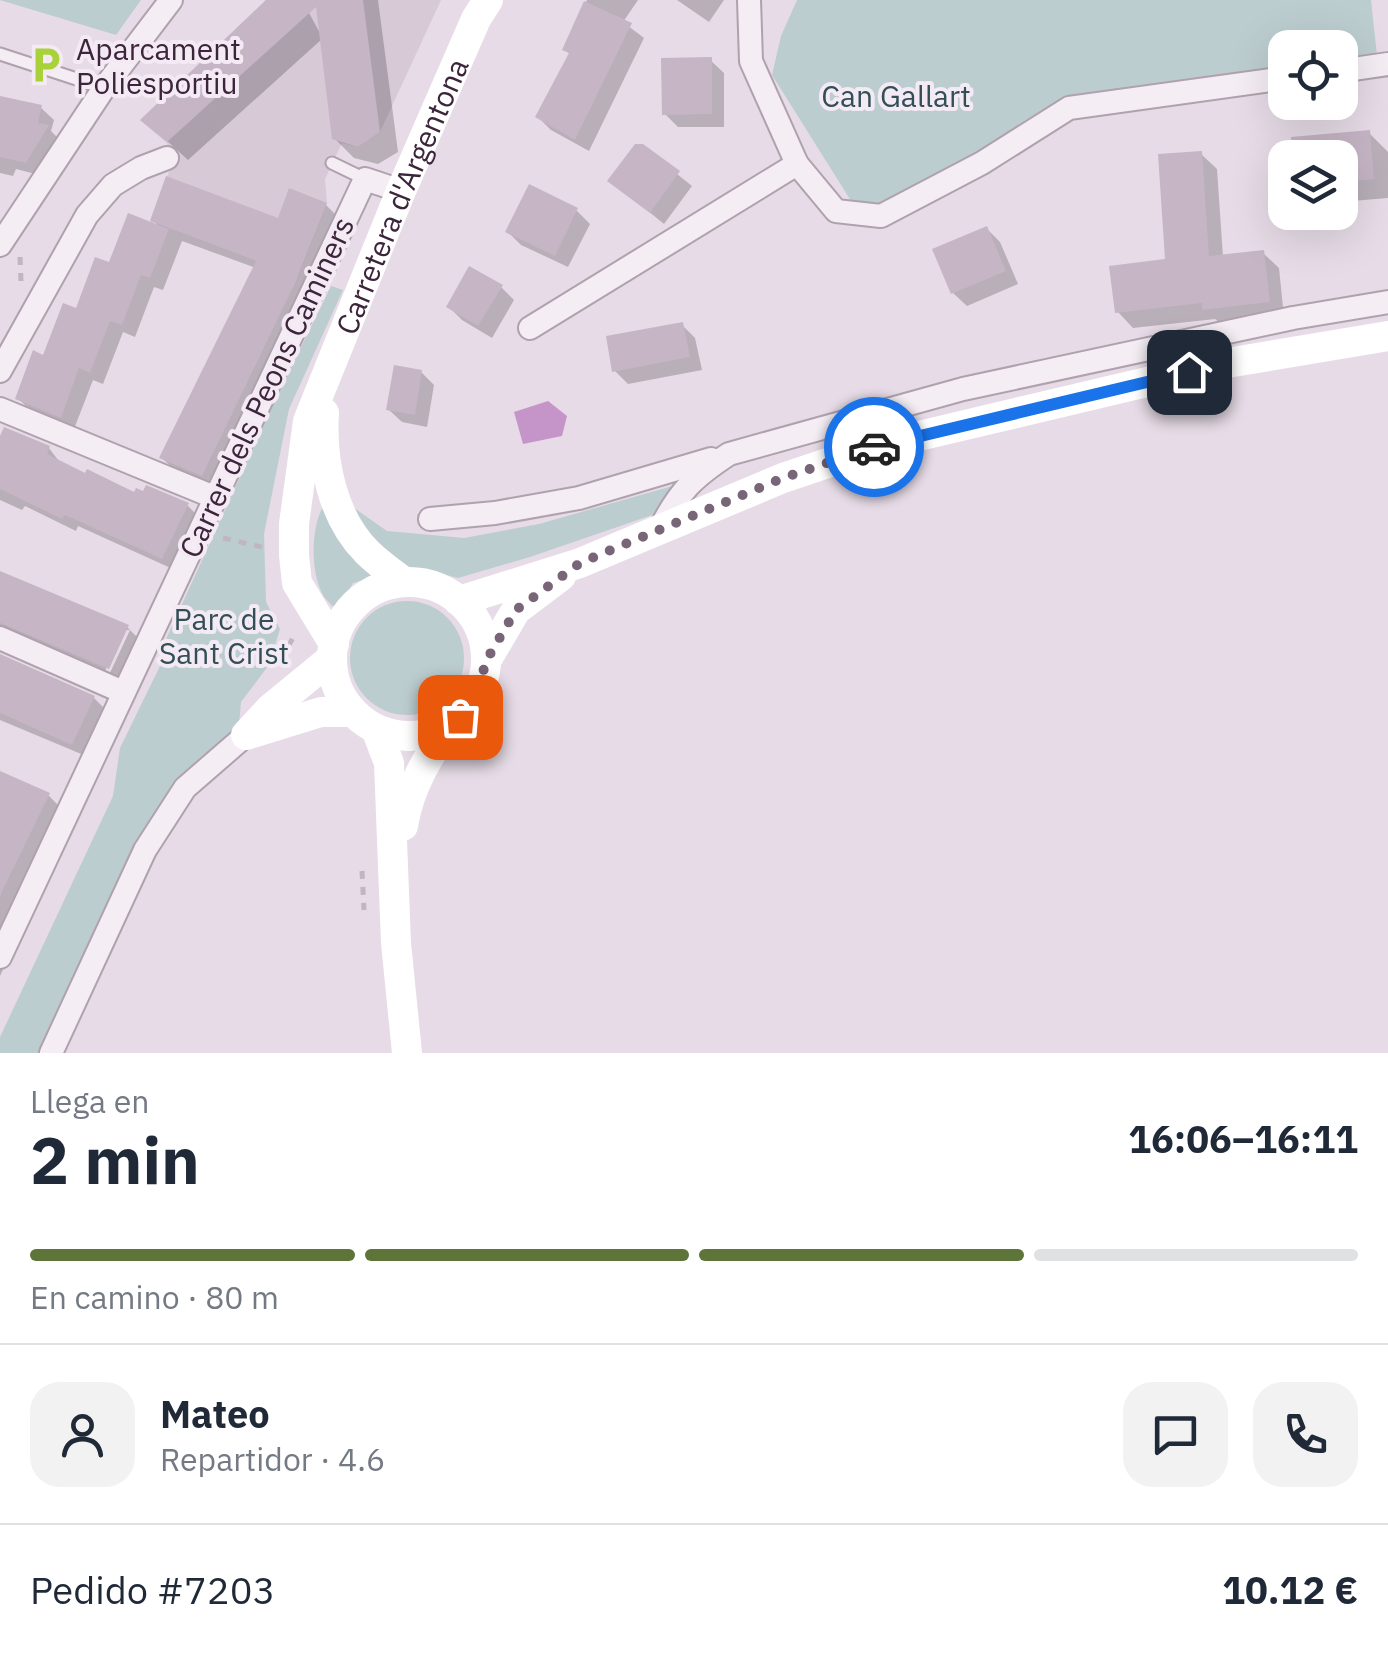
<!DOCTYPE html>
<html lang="es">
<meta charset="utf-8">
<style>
body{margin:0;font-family:"IBM Plex Sans",sans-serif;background:#f2f2f3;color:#1f2937;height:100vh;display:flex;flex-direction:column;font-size:38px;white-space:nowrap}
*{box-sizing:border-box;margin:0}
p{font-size:32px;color:#747a83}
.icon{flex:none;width:55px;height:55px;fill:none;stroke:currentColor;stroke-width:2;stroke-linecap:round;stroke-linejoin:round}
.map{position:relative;height:1053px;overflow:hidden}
.details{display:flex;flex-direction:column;background:#fff;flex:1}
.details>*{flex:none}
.fabs{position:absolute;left:1268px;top:30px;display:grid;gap:20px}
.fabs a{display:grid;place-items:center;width:90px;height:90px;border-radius:20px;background:#fff;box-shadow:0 10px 40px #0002;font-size:50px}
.pin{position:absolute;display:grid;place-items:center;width:85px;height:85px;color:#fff;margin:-42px;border-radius:20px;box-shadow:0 5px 15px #0006}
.courier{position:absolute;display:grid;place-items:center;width:100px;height:100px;margin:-50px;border:8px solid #1a73e8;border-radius:50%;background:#fff;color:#222;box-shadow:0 2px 12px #0007}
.headline em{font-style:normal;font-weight:800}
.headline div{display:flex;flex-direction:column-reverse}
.headline{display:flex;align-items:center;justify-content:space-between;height:170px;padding:0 30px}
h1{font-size:65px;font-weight:800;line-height:75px}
.bar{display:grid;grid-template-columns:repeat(4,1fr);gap:15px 10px;align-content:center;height:120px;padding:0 30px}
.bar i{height:12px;border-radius:8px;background:#e0e1e3}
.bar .selected{background:#5d7538}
.bar p{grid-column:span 4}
.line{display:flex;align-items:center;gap:25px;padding:0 30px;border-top:2px solid #e0e1e3}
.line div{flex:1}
.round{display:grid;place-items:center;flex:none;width:105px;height:105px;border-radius:30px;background:#f2f2f3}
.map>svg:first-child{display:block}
.built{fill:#d8c9d7}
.green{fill:#bccdd0}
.water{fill:#c594c8}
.shadow{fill:#0003}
.building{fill:#c6b5c5}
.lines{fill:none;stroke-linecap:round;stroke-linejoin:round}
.lane-casing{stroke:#b0a1af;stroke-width:15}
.street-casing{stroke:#b0a1af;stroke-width:26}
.path{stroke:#c0b6c0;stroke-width:5;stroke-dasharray:8 8;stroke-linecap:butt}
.lane{stroke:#f4eef4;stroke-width:11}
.street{stroke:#f4eef4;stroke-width:22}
.secondary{stroke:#fff;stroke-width:30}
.done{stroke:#786577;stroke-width:10;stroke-dasharray:0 18}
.route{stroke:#1a73e8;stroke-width:12}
.labels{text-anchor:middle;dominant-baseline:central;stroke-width:8;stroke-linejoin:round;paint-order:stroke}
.poi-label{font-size:30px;fill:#3c253b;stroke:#f4eaf4;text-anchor:start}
.park-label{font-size:30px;fill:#324f58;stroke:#f4eaf4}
.street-label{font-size:30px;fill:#3c253b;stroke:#f4eaf4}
</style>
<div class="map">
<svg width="1388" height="1053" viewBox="0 0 1388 1053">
<rect width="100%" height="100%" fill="#e6dbe6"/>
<path class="built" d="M266,0H441L380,132L358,147L342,143L325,179L327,203L298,277L150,221L169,172L167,143L140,120Z"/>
<g class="green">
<path d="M0,0H141L116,35Z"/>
<path d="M797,0H1371L1378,65L1340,66V48H1285V70L1068,96L881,216L853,204L772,75L781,36Z"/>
<path d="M331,286L343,290L289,409L264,534L266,602L280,629L269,665L241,702L238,737L177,784L42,1053H0V1037L113,796L120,748L160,666L167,637L277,396Z"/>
<path d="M676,485L655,514L530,557L458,578L423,569L408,571L375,549L347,503L387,531L464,538L539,524Z"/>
<path d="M326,501L382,575L353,583L337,610C332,605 323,598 321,591C310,567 311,523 326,501Z"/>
<circle cx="407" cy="658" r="57"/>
</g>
<path class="water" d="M548,401L567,416L562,436L523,444L514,412Z"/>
<g class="shadow">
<path d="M270,0H302L321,35L317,0H378L398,152L378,164L354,158L334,138L322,39L188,160L144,120Z"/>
<path d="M587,0H638L623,22L644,38L589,151L551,130L538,117L571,55L565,49Z"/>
<path d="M677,0H724L709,22Z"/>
<path d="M710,60L724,73V127H678L665,114Z"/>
<path d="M0,99L40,107L54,120L51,131L60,140L39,175L16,169L13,176L0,173Z"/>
<path d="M1369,133L1388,152V198L1340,202V158Z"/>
<path d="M642,146L692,186L664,224L610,180Z"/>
<path d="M1201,154L1217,169L1223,257L1263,253L1279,268L1284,317L1221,324L1215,319L1133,328L1118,312L1168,261Z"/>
<path d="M326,205L341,220L217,489L178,473L162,458L256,268L182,241L163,290L154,287L135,337L123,332L103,384L93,380L74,429L31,411L18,398L111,266L161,229L153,220L279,221Z"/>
<path d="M577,211L590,224L568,267L521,245L508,232Z"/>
<path d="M987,229L1000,242L1018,284L967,306L953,293Z"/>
<path d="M501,287L514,300L492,338L462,320L449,307Z"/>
<path d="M682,325L695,338L702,370L628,384L615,371Z"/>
<path d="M421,372L434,385L427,427L402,422L388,409Z"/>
<path d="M0,437L49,448L61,464L135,495L187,505L200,518L175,570L78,526L76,531L25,506L22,510L0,500Z"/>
<path d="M0,574L128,628L130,630H124L104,673L0,647Z"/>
<path d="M130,630L141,641L122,681L109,675Z"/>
<path d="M0,657L94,698L107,711L86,756L0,720Z"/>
<path d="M0,773L48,795L74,821L0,976Z"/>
</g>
<g class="building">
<path d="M266,0H363L380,132L358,147L332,139L316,7L167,142L140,120Z"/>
<path d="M584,1L632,23L575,140L535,117L569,53L562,50Z"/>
<path d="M712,57V114L662,115L661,58Z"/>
<path d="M0,96L42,105L38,123L49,125L26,163L0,157Z"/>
<path d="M1370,130L1374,179L1340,182V158H1293L1291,137Z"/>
<path d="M635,144H643L680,171L650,213L607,181Z"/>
<path d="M1202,151L1209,256L1264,250L1270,302L1202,310V303L1115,313L1109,266L1165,259L1158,154Z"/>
<path d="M166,176L278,218L289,188L327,203L296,281L202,476L159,458L256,261L150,221Z"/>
<path d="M529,184L578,208L555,256L505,232Z"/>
<path d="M128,213L169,229L150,278L141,275L122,325L110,321L90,373L79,368L61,418L15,399L33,350L43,355L63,303L76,308L95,257L109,262Z"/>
<path d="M987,226L1006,271L951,294L932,249Z"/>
<path d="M469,266L503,285L478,326L446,307Z"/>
<path d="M683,322L690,357L612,372L606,336Z"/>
<path d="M394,365L422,370L415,415L386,410Z"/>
<path d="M4,427L50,446L47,454L85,473L87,469L134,492L136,488L143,491L146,485L189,503L162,559L65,515L62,519L0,489V436Z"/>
<path d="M0,571L129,625L109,669L0,623Z"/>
<path d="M0,654L95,696L72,745L0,713Z"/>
<path d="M0,771L50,793L0,896Z"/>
</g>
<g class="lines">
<g class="lane-casing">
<g id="lane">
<path d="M0,54L104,88"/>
<path d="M332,163L365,179"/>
</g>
</g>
<g class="street-casing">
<g id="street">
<path d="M749,0L751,61L797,164L836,211L881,216L982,163L1069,108L1285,78"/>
<path d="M1340,71L1388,64"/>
<path d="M0,245L104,88L171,0"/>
<path d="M530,328L797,164"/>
<path d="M0,371L87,215L113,185L141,168L167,158"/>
<path d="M0,409L214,497"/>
<path d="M430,519L495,513L579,498L711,459"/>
<path d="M661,527C680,490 694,477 729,454L963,389L1293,318L1388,302"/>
<path d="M0,638L123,692"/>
<path d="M0,957L365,179L401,191"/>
<path d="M51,1053L145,850L185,788L246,735"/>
</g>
</g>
<g class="path">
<path d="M20,257L21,281"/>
<path d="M223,538L266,548"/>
<path d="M281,660L295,634"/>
<path d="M362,871L364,910"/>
</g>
<use href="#lane" class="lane"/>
<use href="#street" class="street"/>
<g class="secondary">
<path d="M324,413C321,461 332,517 367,552C378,563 391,572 404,582"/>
<circle cx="409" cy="659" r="77"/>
<path d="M459,601L580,563L783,478L881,445L1227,363L1388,336"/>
<path id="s1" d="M334,644L297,583L294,555V524L308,421L401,191L476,19L488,0"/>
<path d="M486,661L516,610L561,576"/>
<path d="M376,729L389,763L396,943L407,1053"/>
<path d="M249,734L321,712H353"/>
<path d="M246,735L271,708L332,658"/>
<path d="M403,826C409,787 428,757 450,724"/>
</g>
</g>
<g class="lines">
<path class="done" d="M460,717L476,698L486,661L516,610L580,563L783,478L874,447"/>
<path class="route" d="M874,447L1189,372"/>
</g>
<defs>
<g id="parking-bare" transform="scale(3)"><path d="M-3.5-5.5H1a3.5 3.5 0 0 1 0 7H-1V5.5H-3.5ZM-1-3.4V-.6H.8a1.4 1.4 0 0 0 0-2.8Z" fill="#a8d13a" stroke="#f4eaf4" stroke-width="2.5" paint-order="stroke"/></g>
</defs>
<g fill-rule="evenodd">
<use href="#parking-bare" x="46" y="65"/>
</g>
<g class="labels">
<g class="poi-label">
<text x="76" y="48">Aparcament<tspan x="76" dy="34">Poliesportiu</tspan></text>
</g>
<g class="park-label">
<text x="896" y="95">Can Gallart</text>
<text x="224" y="618">Parc de<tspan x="224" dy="34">Sant Crist</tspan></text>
</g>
<g class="street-label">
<text stroke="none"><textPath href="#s1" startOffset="478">Carretera d'Argentona</textPath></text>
<text transform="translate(266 387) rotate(-65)">Carrer dels Peons Caminers</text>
</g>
</g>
</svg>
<div class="fabs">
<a><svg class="icon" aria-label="locate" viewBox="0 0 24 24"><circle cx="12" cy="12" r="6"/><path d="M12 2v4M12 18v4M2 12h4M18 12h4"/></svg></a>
<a><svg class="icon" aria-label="layers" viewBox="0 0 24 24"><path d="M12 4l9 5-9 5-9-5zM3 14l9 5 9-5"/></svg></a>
</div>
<div class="pin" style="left:460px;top:717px;background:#ea580c"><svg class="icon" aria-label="bag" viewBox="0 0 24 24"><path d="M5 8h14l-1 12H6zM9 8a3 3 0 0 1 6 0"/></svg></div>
<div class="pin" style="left:1189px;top:372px;background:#1f2937"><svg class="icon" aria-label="home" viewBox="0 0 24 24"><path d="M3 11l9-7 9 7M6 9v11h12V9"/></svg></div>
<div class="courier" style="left:874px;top:447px"><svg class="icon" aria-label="car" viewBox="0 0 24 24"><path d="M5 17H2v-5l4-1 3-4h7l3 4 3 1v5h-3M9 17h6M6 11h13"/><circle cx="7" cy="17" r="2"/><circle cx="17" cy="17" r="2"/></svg></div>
</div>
<section class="details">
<div class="headline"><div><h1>2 min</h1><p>Llega en</p></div><em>16:06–16:11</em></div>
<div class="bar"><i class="selected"></i><i class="selected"></i><i class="selected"></i><i></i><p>En camino · 80 m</p></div>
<div class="line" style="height:180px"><a class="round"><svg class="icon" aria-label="person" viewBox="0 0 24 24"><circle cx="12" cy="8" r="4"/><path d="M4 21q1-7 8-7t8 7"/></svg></a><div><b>Mateo</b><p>Repartidor · 4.6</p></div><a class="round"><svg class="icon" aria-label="chat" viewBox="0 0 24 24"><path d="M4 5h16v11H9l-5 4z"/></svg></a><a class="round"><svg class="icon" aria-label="phone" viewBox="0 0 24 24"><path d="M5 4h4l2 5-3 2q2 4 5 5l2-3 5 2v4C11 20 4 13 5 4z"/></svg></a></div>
<div class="line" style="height:130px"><div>Pedido #7203</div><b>10.12 €</b></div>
</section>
